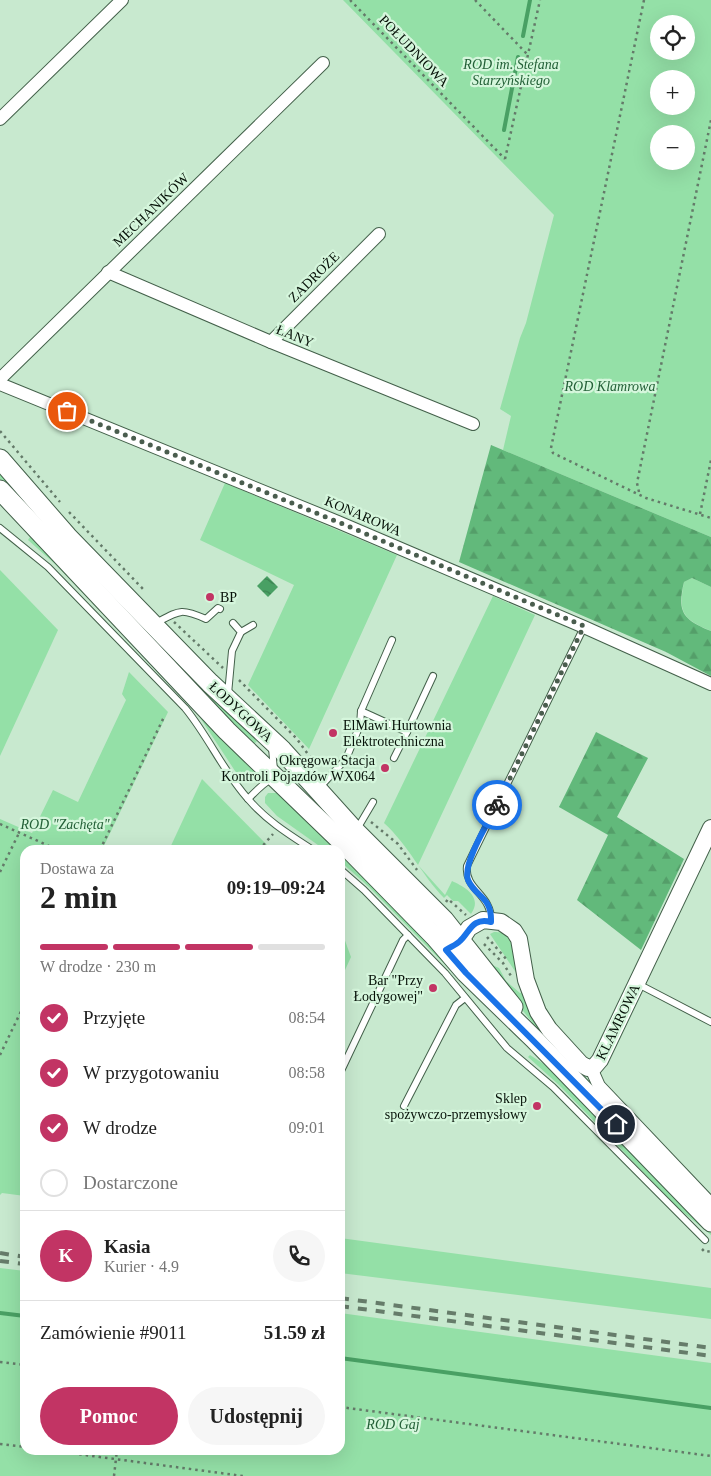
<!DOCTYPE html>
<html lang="pl">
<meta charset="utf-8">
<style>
body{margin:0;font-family:Georgia,serif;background:#f6f6f6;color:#222;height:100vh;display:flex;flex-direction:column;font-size:19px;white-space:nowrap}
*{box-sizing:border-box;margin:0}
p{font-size:16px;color:#767676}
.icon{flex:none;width:28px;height:28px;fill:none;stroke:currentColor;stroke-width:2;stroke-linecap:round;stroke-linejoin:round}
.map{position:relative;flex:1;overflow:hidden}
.drawer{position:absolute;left:20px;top:845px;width:325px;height:610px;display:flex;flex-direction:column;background:#fff;border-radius:15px;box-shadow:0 5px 20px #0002}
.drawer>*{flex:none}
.fabs{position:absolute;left:650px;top:15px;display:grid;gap:10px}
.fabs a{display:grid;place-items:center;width:45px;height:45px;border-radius:50%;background:#fff;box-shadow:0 5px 20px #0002;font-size:25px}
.pin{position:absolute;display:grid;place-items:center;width:42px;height:42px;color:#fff;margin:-21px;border:2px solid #fff;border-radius:50%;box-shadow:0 1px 5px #0007}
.courier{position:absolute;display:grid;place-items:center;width:50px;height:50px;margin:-25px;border:4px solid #1a73e8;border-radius:50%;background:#fff;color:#222;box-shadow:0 1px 6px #0007}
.summary em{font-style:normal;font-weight:600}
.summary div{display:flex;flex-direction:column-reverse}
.summary{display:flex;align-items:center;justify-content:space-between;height:85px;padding:0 20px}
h1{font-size:32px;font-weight:600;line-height:38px}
.bar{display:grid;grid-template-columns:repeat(4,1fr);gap:8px 5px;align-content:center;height:60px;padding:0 20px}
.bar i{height:6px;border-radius:4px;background:#e0e0e0}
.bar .on{background:#c23464}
.bar p{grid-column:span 4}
.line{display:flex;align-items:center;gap:12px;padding:0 20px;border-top:1px solid #e0e0e0}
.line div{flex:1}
.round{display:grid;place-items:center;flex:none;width:52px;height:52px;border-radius:26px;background:#f6f6f6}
ol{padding:0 20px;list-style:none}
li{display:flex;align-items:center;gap:15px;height:55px}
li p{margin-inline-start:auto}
li .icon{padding:5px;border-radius:50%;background:#c23464;color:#fff;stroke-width:4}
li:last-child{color:#767676}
li i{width:28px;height:28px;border:2px solid #e0e0e0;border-radius:50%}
.cta{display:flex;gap:10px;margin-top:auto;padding:10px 20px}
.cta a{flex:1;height:58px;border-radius:30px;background:#c23464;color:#fff;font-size:20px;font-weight:600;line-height:58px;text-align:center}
.cta a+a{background:#f6f6f6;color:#222}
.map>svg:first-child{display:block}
.green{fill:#94e0a7;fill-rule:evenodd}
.forest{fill:url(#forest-firs)}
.water{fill:url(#water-waves)}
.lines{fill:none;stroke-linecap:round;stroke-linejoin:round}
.stream{stroke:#49a064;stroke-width:4}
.service-casing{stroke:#43604a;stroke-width:8}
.minor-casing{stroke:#43604a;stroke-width:14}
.tertiary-casing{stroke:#43604a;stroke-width:18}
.secondary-casing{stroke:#43604a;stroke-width:21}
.path{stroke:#647a69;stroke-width:2.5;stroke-dasharray:2.5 4;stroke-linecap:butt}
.service{stroke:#fff;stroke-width:6}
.minor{stroke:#fff;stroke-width:12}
.tertiary{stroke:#fff;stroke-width:16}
.secondary{stroke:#fff;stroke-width:19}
.rail{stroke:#667c6a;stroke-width:4;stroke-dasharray:9 9;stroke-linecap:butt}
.done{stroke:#4a5d4e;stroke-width:5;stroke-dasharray:0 9}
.route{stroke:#1a73e8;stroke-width:6}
.poi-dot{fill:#c23464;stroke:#d5f6dc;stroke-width:2}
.labels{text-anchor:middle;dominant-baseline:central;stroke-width:4.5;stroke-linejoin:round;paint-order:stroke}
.street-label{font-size:14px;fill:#061108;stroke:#d5f6dc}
.park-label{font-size:14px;font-style:italic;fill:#236037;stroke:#d5f6dc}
.poi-label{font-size:14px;fill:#061108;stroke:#d5f6dc;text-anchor:end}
</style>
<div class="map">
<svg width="711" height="1476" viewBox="0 0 711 1476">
<defs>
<pattern id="forest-firs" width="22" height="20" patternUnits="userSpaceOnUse" patternTransform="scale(1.25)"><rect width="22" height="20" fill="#62b97b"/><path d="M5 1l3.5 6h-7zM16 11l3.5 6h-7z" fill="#549e69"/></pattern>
<pattern id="water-waves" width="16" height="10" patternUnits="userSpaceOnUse" patternTransform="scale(1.25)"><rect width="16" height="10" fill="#49a064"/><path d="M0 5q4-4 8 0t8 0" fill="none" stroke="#3b8150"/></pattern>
</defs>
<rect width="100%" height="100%" fill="#c8e9cf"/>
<g class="green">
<path d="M343,0H711V537L503,450L511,416L500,409L520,338L526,323L554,215ZM659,24H686V51H659ZM659,79H686V106H659ZM659,134H686V161H659Z"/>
<path d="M0,468L58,535L257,741L253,745L174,664L133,616L0,479Z"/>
<path d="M225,483L397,555L309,749L248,685L294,585L200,540Z"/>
<path d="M30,537L39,542L256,772V775L252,780L248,781L239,777L195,710L55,564L28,540Z"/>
<path d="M0,570L58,630L0,756Z"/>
<path d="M692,578L711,587V631C682,619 678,612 684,582Z"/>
<path d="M493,596L535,615L418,865L445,895L452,881C465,887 483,897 471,914L458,901H453L447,895L444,898C421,874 409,846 384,823Z"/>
<path d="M129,672L168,712L102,850H25V1196L2,1193L0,1195V819L32,833L53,790L78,802L126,700L122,694Z"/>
<path d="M202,779L272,850H169Z"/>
<path d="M268,793H279L339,850H325L277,816L265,803V797Z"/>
<path d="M340,851L460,975L457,977L369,887L340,861Z"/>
<path d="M340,927L351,957L340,981Z"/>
<path d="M494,932C516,930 516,962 519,977L490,934Z"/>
<path d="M492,965L499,968L506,981L520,993L523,992L580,1071L652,1146L551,1046L492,972Z"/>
<path d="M530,1055L553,1070L711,1233V1235L678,1208L559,1085L528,1057Z"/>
<path d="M340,1238L711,1288V1319L340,1273Z"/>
<path d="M0,1268L25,1271V1450H340V1313L711,1363V1476H0Z"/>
</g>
<g class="forest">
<path d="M491,445L711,537V587L692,578L684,582C677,611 682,620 711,631V676L666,652L459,562Z"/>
<path d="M596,732L648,758L617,817L684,859L641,950L577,900L608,835L559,807Z"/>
</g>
<path class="water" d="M267,576L278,587L268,597L257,586Z"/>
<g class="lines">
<g class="stream">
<path d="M523,36L530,0"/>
<path d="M504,130L518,57"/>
<path d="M0,1313L25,1316"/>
<path d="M340,1358L711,1408"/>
</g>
<g class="service-casing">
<g id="service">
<path d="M0,528L48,567L185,708C209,737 224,773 249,800C267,821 290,835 313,850"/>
<path d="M156,623C180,610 181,608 206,619L218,608L220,609"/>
<path d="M241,632L253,625"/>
<path d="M228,694L232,651L241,632L233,623"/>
<path d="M361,711L407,732L433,676"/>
<path d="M272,748L274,770"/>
<path d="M394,758L407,732"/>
<path d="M319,788L346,759L360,725L361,711L392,640"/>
<path d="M248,799C264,783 276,769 300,777"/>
<path d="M357,829L373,802"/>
<path d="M340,869L364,890L445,973L507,1048L553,1087L705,1240"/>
<path d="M491,921C492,894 464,890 467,866L584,627"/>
<path d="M638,984L711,1022"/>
<path d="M340,1073L403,940L408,935"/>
<path d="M404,1106L456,1005L465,998"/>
</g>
</g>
<g class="minor-casing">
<g id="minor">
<path d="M0,119L122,0"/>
<path d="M108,272L271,342L473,424"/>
<path d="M271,342L379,234"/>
<path d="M0,379L323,63"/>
<path d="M0,384L338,522L584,627L711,684"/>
<path d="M591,1068L599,1086L711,1204"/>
</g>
</g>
<g class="tertiary-casing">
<path id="tertiary" d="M461,940L469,928L483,920L501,922L514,931L519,939L526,980L538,1012L549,1029L581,1064L588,1068L594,1067L600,1060L711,828"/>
</g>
<g class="secondary-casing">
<g id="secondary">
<path d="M0,459L67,536L210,683L282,750L355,831L444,920L513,1007"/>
<path d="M0,490L227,731L345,845L435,937L466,973L534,1039L711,1222"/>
</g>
</g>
<g class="path">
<path d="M350,0L505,159"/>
<path d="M475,0L527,54"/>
<path d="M644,0L551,448L553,453L646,498L711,518"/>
<path d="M505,159L540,0"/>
<path d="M0,431L60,502"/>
<path d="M639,492L637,483L711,120"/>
<path d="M69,512L143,589"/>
<path d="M700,514L711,460"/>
<path d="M174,622L223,668"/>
<path d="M239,680L297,739L310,757"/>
<path d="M371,822L398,844L417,870"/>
<path d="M0,824L58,850"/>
<path d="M100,850L164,717"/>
<path d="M259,850L273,834"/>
<path d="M0,872L19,833"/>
<path d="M446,902L448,899L466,915"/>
<path d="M487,937L507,960"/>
<path d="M484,944L503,963L511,976"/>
<path d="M0,1055L25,1003"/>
<path d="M702,1249L705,1252L711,1251"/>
<path d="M0,1362L25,1365"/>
<path d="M340,1407L711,1456"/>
<path d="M0,1444L25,1447"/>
<path d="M47,1450L243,1476"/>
<path d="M114,1476L117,1450"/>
</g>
<use href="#service" class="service"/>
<use href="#minor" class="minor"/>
<use href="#tertiary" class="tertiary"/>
<use href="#secondary" class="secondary"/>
<g class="rail">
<path d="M0,1253L25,1257"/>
<path d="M0,1261L25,1264"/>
<path d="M340,1298L711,1348"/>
<path d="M340,1306L711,1356"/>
</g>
</g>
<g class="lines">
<path class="done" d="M67,411L338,522L584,626L497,805"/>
<path class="route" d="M497,805C489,821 462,864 468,880C476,898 492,896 491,922C472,917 470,932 460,941C456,945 450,947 446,950L466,973L616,1124"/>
</g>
<g class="poi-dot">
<circle cx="210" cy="597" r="5"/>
<circle cx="333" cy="733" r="5"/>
<circle cx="385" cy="768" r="5"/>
<circle cx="433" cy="988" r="5"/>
<circle cx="537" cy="1106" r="5"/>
</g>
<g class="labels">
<g class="street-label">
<text transform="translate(414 51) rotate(46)">POŁUDNIOWA</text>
<text transform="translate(151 210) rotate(-44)">MECHANIKÓW</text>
<text transform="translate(314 277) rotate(-45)">ZADROŻE</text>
<text transform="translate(295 336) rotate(22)">ŁANY</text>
<text transform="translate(363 516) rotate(23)">KONAROWA</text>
<text transform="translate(241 712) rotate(43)">ŁODYGOWA</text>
<text transform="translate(618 1022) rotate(-64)">KLAMROWA</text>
</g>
<g class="park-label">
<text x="511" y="64">ROD im. Stefana<tspan x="511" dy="16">Starzyńskiego</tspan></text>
<text x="610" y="386">ROD Klamrowa</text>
<text x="65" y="824">ROD "Zachęta"</text>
<text x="393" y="1424">ROD Gaj</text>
</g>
<g class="poi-label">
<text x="220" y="597" text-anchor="start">BP</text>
<text x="343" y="725" text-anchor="start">ElMawi Hurtownia<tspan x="343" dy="16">Elektrotechniczna</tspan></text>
<text x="375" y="760">Okręgowa Stacja<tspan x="375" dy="16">Kontroli Pojazdów WX064</tspan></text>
<text x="423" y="980">Bar "Przy<tspan x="423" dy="16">Łodygowej"</tspan></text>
<text x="527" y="1098">Sklep<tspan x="527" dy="16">spożywczo-przemysłowy</tspan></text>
</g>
</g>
</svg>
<div class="fabs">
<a><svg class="icon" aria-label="locate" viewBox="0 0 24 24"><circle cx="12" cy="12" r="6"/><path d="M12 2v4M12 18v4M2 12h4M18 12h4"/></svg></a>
<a>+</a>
<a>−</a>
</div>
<div class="pin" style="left:67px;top:411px;background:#ea580c"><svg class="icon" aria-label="bag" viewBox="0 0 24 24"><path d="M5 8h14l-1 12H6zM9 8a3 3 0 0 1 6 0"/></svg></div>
<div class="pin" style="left:616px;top:1124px;background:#1f2937"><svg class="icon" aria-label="home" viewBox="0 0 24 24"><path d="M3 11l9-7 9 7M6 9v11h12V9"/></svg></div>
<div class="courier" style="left:497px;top:805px"><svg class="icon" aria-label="bike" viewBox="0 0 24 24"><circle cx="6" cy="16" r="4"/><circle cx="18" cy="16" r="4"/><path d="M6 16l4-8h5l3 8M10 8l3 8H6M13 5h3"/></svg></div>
<section class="drawer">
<div class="summary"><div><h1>2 min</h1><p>Dostawa za</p></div><em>09:19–09:24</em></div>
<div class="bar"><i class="on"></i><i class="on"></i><i class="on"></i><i></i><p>W drodze · 230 m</p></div>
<ol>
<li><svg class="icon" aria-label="check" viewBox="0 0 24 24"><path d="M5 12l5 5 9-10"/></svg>Przyjęte<p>08:54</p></li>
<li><svg class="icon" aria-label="check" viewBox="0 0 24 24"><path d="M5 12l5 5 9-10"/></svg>W przygotowaniu<p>08:58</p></li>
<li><svg class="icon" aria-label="check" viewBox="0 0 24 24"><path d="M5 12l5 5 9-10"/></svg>W drodze<p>09:01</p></li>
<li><i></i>Dostarczone</li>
</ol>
<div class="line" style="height:90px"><b class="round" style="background:#c23464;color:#fff">K</b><div><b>Kasia</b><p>Kurier · 4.9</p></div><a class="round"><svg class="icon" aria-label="phone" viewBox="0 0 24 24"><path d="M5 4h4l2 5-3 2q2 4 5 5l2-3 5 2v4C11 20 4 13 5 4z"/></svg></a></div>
<div class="line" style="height:65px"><div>Zamówienie #9011</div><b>51.59 zł</b></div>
<div class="cta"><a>Pomoc</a><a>Udostępnij</a></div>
</section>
</div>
